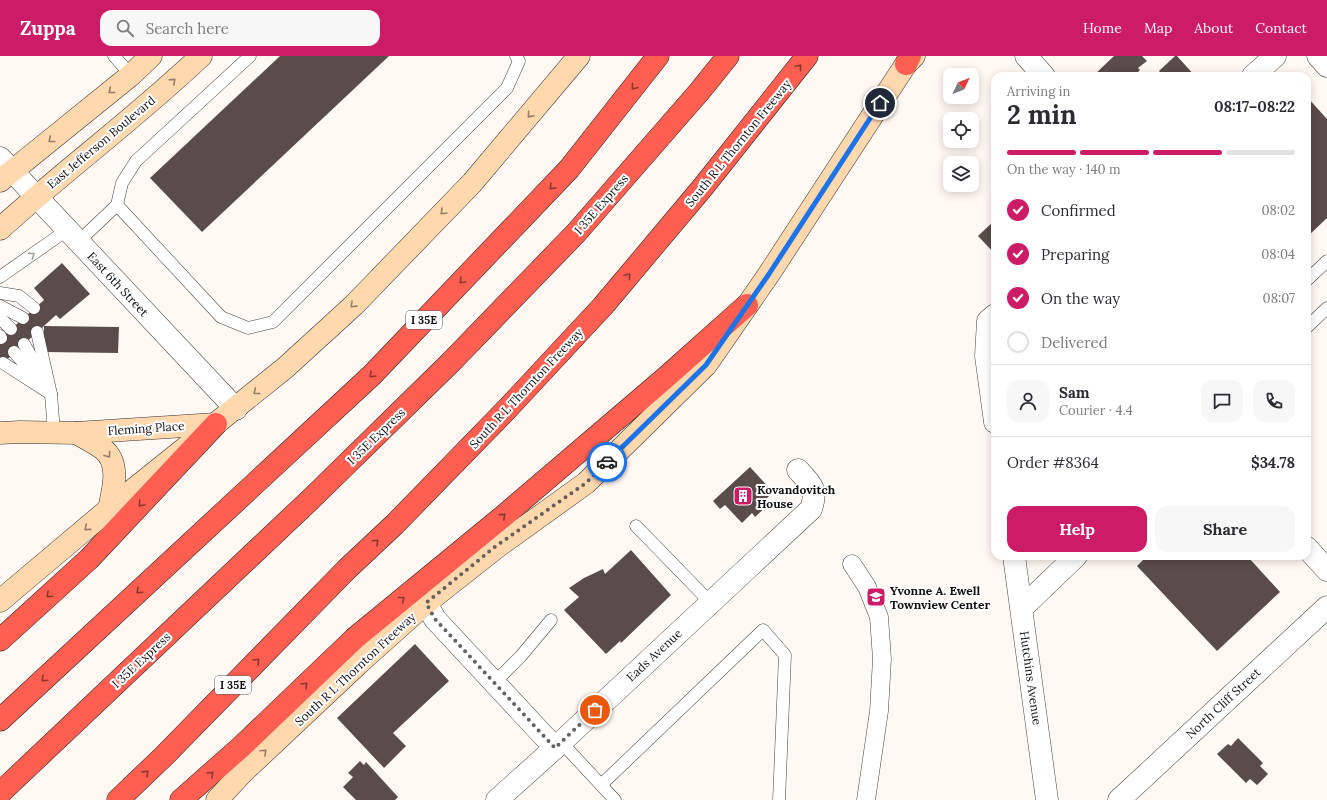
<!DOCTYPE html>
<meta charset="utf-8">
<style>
body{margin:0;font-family:Lora,serif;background:#f7f7f7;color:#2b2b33;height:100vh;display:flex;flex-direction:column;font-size:15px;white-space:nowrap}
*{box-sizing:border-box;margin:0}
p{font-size:13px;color:#7c7c81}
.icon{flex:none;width:22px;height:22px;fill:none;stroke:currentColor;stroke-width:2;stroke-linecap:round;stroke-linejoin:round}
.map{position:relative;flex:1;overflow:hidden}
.details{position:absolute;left:991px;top:16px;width:320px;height:488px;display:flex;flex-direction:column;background:#fff;border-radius:12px;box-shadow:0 2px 10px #0003}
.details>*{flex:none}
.needle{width:26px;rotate:47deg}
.buttons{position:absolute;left:943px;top:12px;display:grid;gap:8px}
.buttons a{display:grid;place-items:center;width:36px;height:36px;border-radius:8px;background:#fff;box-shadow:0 2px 10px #0003;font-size:20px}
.pin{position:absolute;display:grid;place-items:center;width:34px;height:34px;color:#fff;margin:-17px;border:2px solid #fff;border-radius:50%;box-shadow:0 1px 4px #0007}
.courier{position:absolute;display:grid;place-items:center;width:40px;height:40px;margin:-20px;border:3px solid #1a73e8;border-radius:50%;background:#fff;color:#222;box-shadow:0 1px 5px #0007}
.headline em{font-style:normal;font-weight:800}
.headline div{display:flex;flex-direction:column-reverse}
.headline{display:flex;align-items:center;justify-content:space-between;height:68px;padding:0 16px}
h1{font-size:26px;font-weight:800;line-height:30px}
.bar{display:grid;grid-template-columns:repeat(4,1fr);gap:6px 4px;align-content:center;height:48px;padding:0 16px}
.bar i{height:5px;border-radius:3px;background:#e1e1e2}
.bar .current{background:#cd1c67}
.bar p{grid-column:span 4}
.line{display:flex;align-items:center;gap:10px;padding:0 16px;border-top:1px solid #e1e1e2}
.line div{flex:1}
.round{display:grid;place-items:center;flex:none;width:42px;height:42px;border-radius:12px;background:#f7f7f7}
ol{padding:0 16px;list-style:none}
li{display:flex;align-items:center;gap:12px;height:44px}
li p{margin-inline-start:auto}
li .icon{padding:4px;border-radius:50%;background:#cd1c67;color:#fff;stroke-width:4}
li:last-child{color:#7c7c81}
li i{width:22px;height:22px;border:2px solid #e1e1e2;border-radius:50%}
.cta{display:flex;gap:8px;margin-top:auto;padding:8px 16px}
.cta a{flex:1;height:46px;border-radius:12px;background:#cd1c67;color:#fff;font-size:16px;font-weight:800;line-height:46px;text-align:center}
.cta a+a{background:#f7f7f7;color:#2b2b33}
header{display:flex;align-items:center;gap:24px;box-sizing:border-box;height:56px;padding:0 20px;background:#cd1c67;color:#fff}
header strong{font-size:19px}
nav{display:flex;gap:22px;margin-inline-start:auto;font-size:14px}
.search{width:280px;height:36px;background:#f7f7f7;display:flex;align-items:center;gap:10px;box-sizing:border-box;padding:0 14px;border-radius:12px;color:#7c7c81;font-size:15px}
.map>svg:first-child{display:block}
.building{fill:#5a4c4b}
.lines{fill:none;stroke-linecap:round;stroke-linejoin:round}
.service-casing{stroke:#434343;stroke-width:13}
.pedestrian-casing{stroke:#434343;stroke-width:19}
.minor-casing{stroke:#434343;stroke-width:23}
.secondary-casing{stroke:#323232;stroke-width:23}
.motorway-casing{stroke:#212121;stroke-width:23}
.service{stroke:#fff;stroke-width:12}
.pedestrian{stroke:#fff;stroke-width:18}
.minor{stroke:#fff;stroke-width:22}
.secondary{stroke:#ffd8ae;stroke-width:22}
.motorway{stroke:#ff5f51;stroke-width:22}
.oneway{stroke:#883830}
.oneway2{stroke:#937e67}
.oneway3{stroke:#9f9f9f}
.done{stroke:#64615f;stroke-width:4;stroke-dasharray:0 7.2}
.route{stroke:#1a73e8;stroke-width:5}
.labels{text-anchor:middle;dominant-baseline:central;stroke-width:4;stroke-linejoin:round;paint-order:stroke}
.shield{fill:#fff;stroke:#585858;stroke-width:1}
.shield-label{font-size:11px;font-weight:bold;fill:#101010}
.street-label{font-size:12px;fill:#101010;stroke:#fff}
.poi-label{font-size:12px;font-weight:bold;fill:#101010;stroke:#fff;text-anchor:start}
</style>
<header>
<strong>Zuppa</strong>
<div class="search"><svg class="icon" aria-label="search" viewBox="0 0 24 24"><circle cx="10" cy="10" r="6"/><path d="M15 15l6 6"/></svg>Search here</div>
<nav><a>Home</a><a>Map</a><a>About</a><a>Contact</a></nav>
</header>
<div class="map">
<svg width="1327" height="744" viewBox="0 0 1327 744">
<rect width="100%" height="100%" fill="#fff8f3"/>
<g class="building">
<path d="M280,0H389L202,176L150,122Z"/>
<path d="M1114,0H1142L1147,5L1138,12L1140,14L1134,20H1093Z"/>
<path d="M1175,0H1177L1195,20H1163L1159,15Z"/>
<path d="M1307,41L1327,63V162L1307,181Z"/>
<path d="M995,164V198L978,180Z"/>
<path d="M62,207L90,238L60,263L56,259L0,310V283L44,244L34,232Z"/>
<path d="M44,270L119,271L118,297L44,296Z"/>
<path d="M750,411L773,436L763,446L767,450L755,461L752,457L742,467L725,449L720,453L713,445Z"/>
<path d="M631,494L671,539L621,587L620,585L606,598L564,554L579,541L569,532L584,522L603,513L605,518Z"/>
<path d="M1139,500H1240L1244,504L1248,501L1280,536L1217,595L1137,510L1143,504Z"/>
<path d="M415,588L449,625L393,677L406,690L384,712L337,662Z"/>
<path d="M1238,682L1263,707L1260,710L1268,718L1257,729L1250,723L1246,727L1217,698L1228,688L1231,690Z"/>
<path d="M360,705L364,709L366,706L398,741L395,744H356L343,731L353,721L348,717Z"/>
</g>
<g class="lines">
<g class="service-casing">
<g id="service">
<path d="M114,0L131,19"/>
<path d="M117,149L122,127L136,105L250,0"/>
<path d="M78,186L117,149L221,261L248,272L273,266L507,32L519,5L516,0"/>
<path d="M0,221L67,174"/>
<path d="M1307,224L1327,205"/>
<path d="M0,237L19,240L34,252"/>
<path d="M0,250L23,262"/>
<path d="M0,262L11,273"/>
<path d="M1307,271L1327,252"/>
<path d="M37,276L51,338L54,376"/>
<path d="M0,280L1,282"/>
<path d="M24,288L41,319"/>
<path d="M3,307L51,338L14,296"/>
<path d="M636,470L711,547"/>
<path d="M494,627L521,600L551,564"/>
<path d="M561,686L615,744"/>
<path d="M601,729L763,574L785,599L779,744"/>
</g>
</g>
<g class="pedestrian-casing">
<path id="pedestrian" d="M852,508L867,531L879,561L882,603L879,655L866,744"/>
</g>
<g class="minor-casing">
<g id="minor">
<path d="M1026,0L1044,20"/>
<path d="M1318,0L1327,10"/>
<path d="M1253,20L1275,0"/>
<path d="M0,102L236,353"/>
<path d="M995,259L988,265L986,300L995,366"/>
<path d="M1307,492L1327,514"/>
<path d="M1014,500L1047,744"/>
<path d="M426,547L435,563L555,692"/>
<path d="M1022,552L1076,500"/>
<path d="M497,744L555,692L811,453C818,433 811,428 798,414"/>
<path d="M1119,744L1327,551"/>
</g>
</g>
<g class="secondary-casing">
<g id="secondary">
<path d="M0,125L131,19L151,0"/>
<path d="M0,173C66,113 137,61 201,0"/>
<path d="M0,377L20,376L76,377L216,368"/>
<path d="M76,377C85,382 95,387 103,393C121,407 113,434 109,453"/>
<path d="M0,545L109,453L285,312L354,249L472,127L579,0"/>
<path d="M217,744L242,717L359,607L426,547L497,491L586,427L706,309L769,218L906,8L914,0"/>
</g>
</g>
<g class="motorway-casing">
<g id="motorway">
<path d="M906,8L910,0"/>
<path d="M0,584L89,503L216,368"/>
<path d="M0,664L372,319L569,113L658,0"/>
<path d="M0,737L312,442L451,306L576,177L699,36L728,0"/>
<path d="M118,744L164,700L347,513L395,468L508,352L603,250L703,131L807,0"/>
<path d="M181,744L241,691L355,582L500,463L664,323L747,249"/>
</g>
</g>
<use href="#service" class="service"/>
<use href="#pedestrian" class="pedestrian"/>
<use href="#minor" class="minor"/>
<use href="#secondary" class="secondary"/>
<use href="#motorway" class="motorway"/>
</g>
<defs><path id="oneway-chevron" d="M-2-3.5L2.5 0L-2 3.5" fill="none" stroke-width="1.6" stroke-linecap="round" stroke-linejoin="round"/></defs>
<g class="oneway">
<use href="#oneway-chevron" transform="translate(799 11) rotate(-52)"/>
<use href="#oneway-chevron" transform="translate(634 31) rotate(128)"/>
<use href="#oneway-chevron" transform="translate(552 131) rotate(134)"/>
<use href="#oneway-chevron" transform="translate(628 220) rotate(-50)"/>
<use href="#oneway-chevron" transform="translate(462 225) rotate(134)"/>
<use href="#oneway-chevron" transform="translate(372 319) rotate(135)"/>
<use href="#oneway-chevron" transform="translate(141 448) rotate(133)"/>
<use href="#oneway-chevron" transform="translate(503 460) rotate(-40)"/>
<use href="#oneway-chevron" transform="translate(376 486) rotate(-43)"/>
<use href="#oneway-chevron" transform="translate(139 535) rotate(137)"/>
<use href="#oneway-chevron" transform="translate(49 539) rotate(138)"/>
<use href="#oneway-chevron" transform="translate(402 543) rotate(-39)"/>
<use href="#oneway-chevron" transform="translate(257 605) rotate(-46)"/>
<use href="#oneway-chevron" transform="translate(44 623) rotate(137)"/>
<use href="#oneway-chevron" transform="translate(305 629) rotate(-44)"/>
<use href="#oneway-chevron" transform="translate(146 717) rotate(-44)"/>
<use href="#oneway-chevron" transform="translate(211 718) rotate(-42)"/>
</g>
<g class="oneway2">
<use href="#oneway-chevron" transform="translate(173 25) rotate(-42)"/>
<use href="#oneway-chevron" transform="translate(111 35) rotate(141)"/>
<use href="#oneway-chevron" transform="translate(530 59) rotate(131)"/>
<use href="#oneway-chevron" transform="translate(51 84) rotate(141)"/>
<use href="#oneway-chevron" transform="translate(443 156) rotate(134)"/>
<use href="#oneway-chevron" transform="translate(353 249) rotate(136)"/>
<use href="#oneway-chevron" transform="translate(256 336) rotate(141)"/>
<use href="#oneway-chevron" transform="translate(108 399) rotate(54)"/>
<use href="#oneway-chevron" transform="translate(87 472) rotate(140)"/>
<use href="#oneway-chevron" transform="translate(264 696) rotate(-43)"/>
</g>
<use class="oneway3" href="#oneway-chevron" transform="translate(32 199) rotate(-35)"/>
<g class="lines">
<path class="done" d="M595,654L555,692L435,563L426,547L496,490L586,427L607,406"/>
<path class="route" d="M607,406L706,309L769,218L880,47"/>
</g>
<defs>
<g id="building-square" transform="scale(1)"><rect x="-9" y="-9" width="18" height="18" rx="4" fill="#cd1c67" stroke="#fff"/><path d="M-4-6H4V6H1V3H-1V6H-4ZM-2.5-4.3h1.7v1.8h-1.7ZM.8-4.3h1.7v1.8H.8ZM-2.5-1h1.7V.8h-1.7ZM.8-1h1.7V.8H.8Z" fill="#fff"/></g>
<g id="school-square" transform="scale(1)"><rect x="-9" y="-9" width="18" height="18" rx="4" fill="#cd1c67" stroke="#fff"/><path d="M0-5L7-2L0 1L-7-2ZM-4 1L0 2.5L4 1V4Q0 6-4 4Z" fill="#fff"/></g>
</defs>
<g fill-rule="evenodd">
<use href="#building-square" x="743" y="440"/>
<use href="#school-square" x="876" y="541"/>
</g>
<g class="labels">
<g class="shield">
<rect x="406" y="255" width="36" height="18" rx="3"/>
<rect x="215" y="620" width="36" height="18" rx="3"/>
</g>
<g class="shield-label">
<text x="424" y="264">I 35E</text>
<text x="233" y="629">I 35E</text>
</g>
<g class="street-label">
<text transform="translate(101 86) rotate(-40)">East Jefferson Boulevard</text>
<text transform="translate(738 87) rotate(-51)">South R L Thornton Freeway</text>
<text transform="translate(601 148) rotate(-49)">I 35E Express</text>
<text transform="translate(118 228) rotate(47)">East 6th Street</text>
<text transform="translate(526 332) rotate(-47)">South R L Thornton Freeway</text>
<text transform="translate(146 372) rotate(-4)">Fleming Place</text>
<text transform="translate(376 380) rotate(-44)">I 35E Express</text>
<text transform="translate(654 599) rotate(-43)">Eads Avenue</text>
<text transform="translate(141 604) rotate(-43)">I 35E Express</text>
<text transform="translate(355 613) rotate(-43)">South R L Thornton Freeway</text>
<text transform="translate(1031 622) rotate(82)">Hutchins Avenue</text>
<text transform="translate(1223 647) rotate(-43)">North Cliff Street</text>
</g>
<g class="poi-label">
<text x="757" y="433">Kovandovitch<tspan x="757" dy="14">House</tspan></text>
<text x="890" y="534">Yvonne A. Ewell<tspan x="890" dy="14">Townview Center</tspan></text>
</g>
</g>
</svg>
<div class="buttons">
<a><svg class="needle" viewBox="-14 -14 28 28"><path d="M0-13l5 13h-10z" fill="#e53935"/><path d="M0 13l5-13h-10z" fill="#7c7c81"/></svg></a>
<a><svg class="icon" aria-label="locate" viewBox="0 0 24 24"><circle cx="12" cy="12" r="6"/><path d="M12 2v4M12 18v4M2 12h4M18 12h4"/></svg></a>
<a><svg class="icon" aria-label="layers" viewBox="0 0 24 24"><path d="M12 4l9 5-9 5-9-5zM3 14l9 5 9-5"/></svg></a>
</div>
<div class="pin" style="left:595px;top:654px;background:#ea580c"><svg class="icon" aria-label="bag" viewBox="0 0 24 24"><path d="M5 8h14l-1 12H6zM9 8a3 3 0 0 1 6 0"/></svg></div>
<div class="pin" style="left:880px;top:47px;background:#1f2937"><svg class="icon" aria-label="home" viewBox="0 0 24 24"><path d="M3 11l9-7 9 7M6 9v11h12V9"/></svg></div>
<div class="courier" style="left:607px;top:406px"><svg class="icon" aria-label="car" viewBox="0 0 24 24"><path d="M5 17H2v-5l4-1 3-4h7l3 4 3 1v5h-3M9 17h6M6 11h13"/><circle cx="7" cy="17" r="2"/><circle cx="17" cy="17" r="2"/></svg></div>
<section class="details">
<div class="headline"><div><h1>2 min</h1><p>Arriving in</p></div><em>08:17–08:22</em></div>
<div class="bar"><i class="current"></i><i class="current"></i><i class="current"></i><i></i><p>On the way · 140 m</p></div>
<ol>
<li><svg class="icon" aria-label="check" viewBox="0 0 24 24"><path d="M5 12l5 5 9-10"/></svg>Confirmed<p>08:02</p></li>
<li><svg class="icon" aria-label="check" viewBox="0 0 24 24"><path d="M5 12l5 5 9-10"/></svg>Preparing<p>08:04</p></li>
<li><svg class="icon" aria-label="check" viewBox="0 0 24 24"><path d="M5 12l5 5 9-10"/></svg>On the way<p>08:07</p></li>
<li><i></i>Delivered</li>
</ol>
<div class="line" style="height:72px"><a class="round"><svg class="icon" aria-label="person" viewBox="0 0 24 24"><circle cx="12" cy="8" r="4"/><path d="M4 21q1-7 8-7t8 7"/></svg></a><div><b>Sam</b><p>Courier · 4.4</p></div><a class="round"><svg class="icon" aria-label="chat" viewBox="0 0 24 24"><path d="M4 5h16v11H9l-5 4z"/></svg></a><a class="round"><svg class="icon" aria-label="phone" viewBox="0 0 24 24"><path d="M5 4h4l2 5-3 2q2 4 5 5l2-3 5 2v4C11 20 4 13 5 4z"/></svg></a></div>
<div class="line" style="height:52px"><div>Order #8364</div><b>$34.78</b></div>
<div class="cta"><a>Help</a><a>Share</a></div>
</section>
</div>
